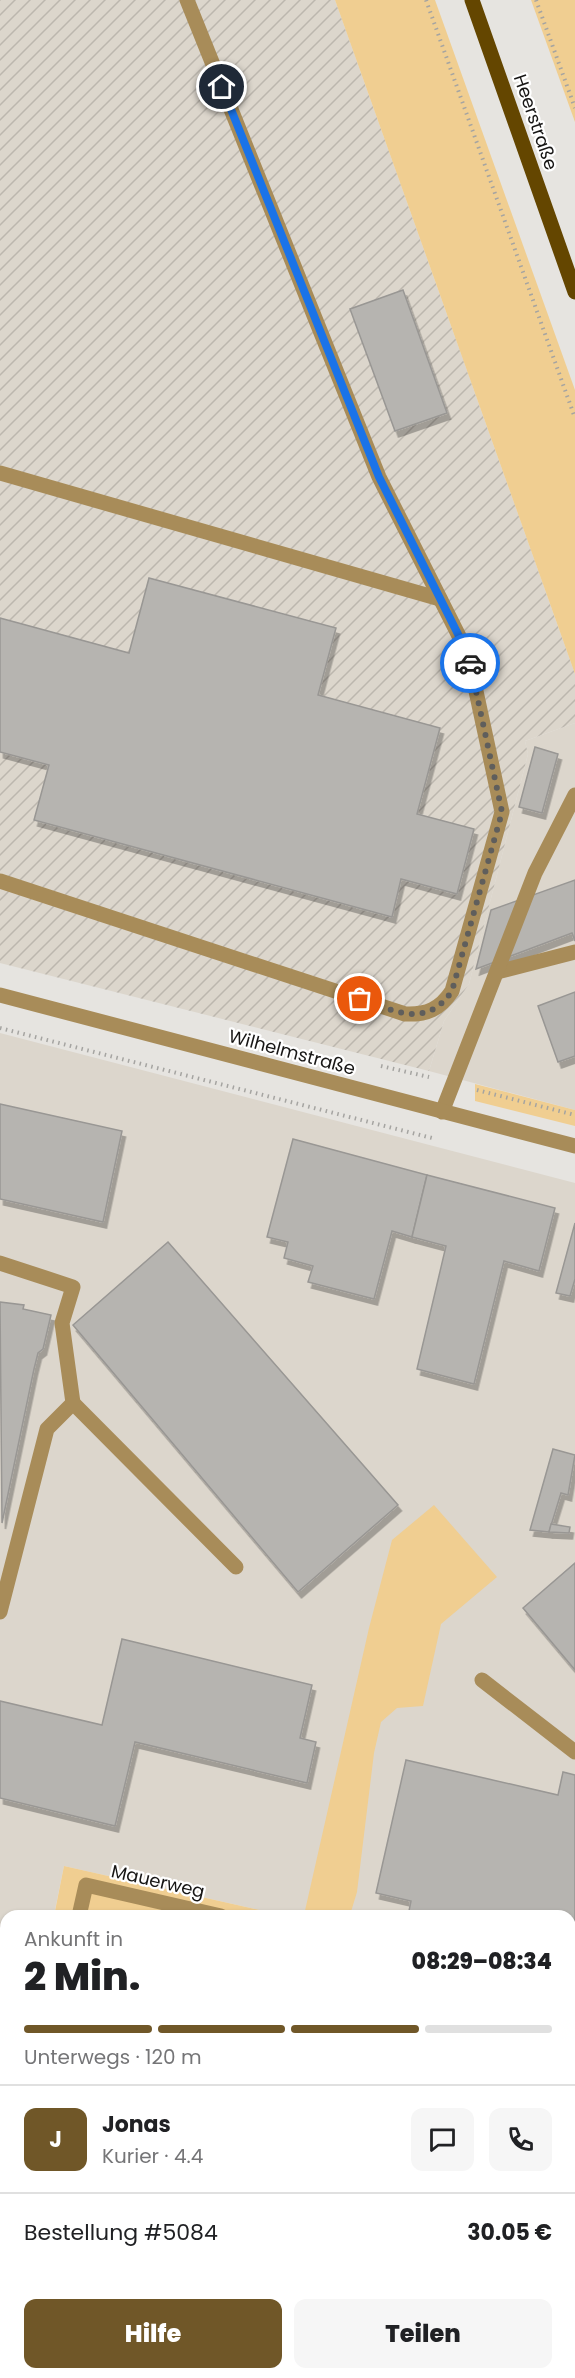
<!DOCTYPE html>
<html lang="de">
<meta charset="utf-8">
<style>
body{margin:0;font-family:Poppins,sans-serif;background:#f6f6f6;color:#202124;height:100vh;display:flex;flex-direction:column;font-size:22px;white-space:nowrap}
*{box-sizing:border-box;margin:0}
p{font-size:20px;color:#757577}
.icon{flex:none;width:33px;height:33px;fill:none;stroke:currentColor;stroke-width:2;stroke-linecap:round;stroke-linejoin:round}
.map{position:relative;flex:1;overflow:hidden}
.drawer{position:absolute;left:0px;top:1910px;width:576px;height:470px;display:flex;flex-direction:column;background:#fff;border-radius:18px 18px 0 0;box-shadow:0 2px 4px #0004}
.drawer>*{flex:none}
.pin{position:absolute;display:grid;place-items:center;width:51px;height:51px;color:#fff;margin:-26px;border:3px solid #fff;border-radius:50%;box-shadow:0 2px 6px #0007}
.courier{position:absolute;display:grid;place-items:center;width:60px;height:60px;margin:-30px;border:4px solid #1a73e8;border-radius:50%;background:#fff;color:#222;box-shadow:0 2px 8px #0007}
.head em{font-style:normal;font-weight:800}
.head div{display:flex;flex-direction:column-reverse}
.head{display:flex;align-items:center;justify-content:space-between;height:102px;padding:0 24px}
h1{font-size:39px;font-weight:800;line-height:45px}
.bar{display:grid;grid-template-columns:repeat(4,1fr);gap:9px 6px;align-content:center;height:72px;padding:0 24px}
.bar i{height:8px;border-radius:4px;background:#e0e0e0}
.bar .active{background:#705728}
.bar p{grid-column:span 4}
.line{display:flex;align-items:center;gap:15px;padding:0 24px;border-top:2px solid #e0e0e0}
.line div{flex:1}
.round{display:grid;place-items:center;flex:none;width:63px;height:63px;border-radius:12px;background:#f6f6f6}
.primary-button{display:flex;gap:12px;margin-top:auto;padding:12px 24px}
.primary-button a{flex:1;height:69px;border-radius:12px;background:#705728;color:#fff;font-size:24px;font-weight:800;line-height:69px;text-align:center}
.primary-button a+a{background:#f6f6f6;color:#202124}
.map>svg:first-child{display:block}
.built{fill:#dcd6cc}
.industrial{fill:url(#industrial-furrows)}
.green{fill:#f0ce91}
.building{fill:#b6b4b0;stroke:#999794;stroke-width:1.5;filter:url(#shadow)}
.lines{fill:none;stroke-linecap:round;stroke-linejoin:round}
.path{stroke:#a5a4a1;stroke-width:4;stroke-dasharray:1.5 4.5;stroke-linecap:butt}
.lane{stroke:#a88c59;stroke-width:15}
.street{stroke:#a88c59;stroke-width:15}
.primary{stroke:#644600;stroke-width:15}
.done{stroke:#5f5e5c;stroke-width:6;stroke-dasharray:0 10.8}
.route{stroke:#1a73e8;stroke-width:8}
.labels{text-anchor:middle;dominant-baseline:central;stroke-width:4.5;stroke-linejoin:round;paint-order:stroke}
.street-label{font-size:18px;fill:#171615;stroke:#fff}
</style>
<div class="map">
<svg width="575" height="2378" viewBox="0 0 575 2378">
<defs>
<pattern id="industrial-furrows" width="10" height="10" patternUnits="userSpaceOnUse" patternTransform="scale(1.5)"><rect width="10" height="10" fill="#dcd6cc"/><path d="M-1 1l2-2M0 10L10 0M9 11l2-2" fill="none" stroke="#bcb7ae"/></pattern>
<filter id="shadow"><feDropShadow dx="3.5" dy="6" stdDeviation="0" flood-color="#0004"/></filter>
</defs>
<rect width="100%" height="100%" fill="#e6e4e0"/>
<g class="built">
<path d="M575,723V1110L429,1071L444,1021L469,984L528,754L525,741Z"/>
<path d="M0,1033L575,1183V1984L570,1983V1916L282,1915L64,1866L54,1915L6,1916V2125L0,2151Z"/>
</g>
<path class="industrial" d="M0,0H335L575,674V723L525,741L528,754L469,984L444,1021L429,1071L0,963Z"/>
<g class="green">
<path d="M335,0H435L575,390V674Z"/>
<path d="M531,0H575V122Z"/>
<path d="M475,1084L575,1110V1126L475,1101Z"/>
<path d="M434,1505L497,1577L441,1624L423,1706L397,1708L381,1722L374,1753L357,1892L350,1915H304L369,1628L392,1540Z"/>
<path d="M64,1866L282,1915L54,1916Z"/>
<path d="M570,1968L575,1969V2378H0V2151L6,2125V2373H570Z"/>
</g>
<g class="building">
<path d="M403,290L447,413L395,431L350,309Z"/>
<path d="M149,578L336,628L318,695L440,728L417,814L474,829L457,894L401,879L392,917L34,820L49,765L0,752V618L129,653Z"/>
<path d="M535,747L558,754L542,813L519,807Z"/>
<path d="M575,880V941L572,933L476,969L491,910Z"/>
<path d="M575,992V1056L558,1062L538,1006Z"/>
<path d="M0,1104L122,1131L103,1222L0,1199Z"/>
<path d="M293,1139L427,1175L412,1237L392,1231L374,1299L308,1282L313,1266L284,1258L288,1242L267,1237Z"/>
<path d="M427,1175L555,1208L539,1271L504,1261L474,1384L417,1369L446,1246L412,1237Z"/>
<path d="M575,1223V1279L570,1296L556,1293Z"/>
<path d="M168,1242L398,1505L298,1592L73,1325Z"/>
<path d="M0,1302L24,1305L23,1309L51,1315L43,1349L38,1353L34,1369L2,1523Z"/>
<path d="M553,1449L575,1455L568,1495L561,1493L549,1532L530,1530Z"/>
<path d="M551,1524L570,1527L569,1533L549,1532Z"/>
<path d="M575,1563V1670L523,1608Z"/>
<path d="M122,1639L312,1685L300,1738L316,1742L307,1783L135,1742L115,1826L0,1798V1701L102,1725Z"/>
<path d="M406,1760L558,1795L563,1772L575,1775V1938L570,1937V1916H408L411,1901L376,1893Z"/>
<path d="M570,2065L575,2067V2107L570,2105Z"/>
<path d="M570,2294L575,2295V2348L570,2347Z"/>
<path d="M76,2373H143L142,2378H75Z"/>
<path d="M418,2373H470L469,2378H417Z"/>
<path d="M518,2373H561L569,2375L568,2378H516Z"/>
</g>
<g class="lines">
<g class="path">
<path d="M426,0L575,418"/>
<path d="M536,0L575,108"/>
<path d="M0,1028L432,1138"/>
<path d="M381,1066L429,1077"/>
<path d="M477,1090L575,1115"/>
</g>
<g class="lane">
<path d="M0,881L405,1014C427,1015 440,1009 452,991L502,812L468,654L379,477L187,0"/>
<path d="M497,972L575,952"/>
<path d="M442,1112L535,873L575,795"/>
<path d="M0,1263L73,1287L62,1323L73,1403"/>
<path d="M0,1612L47,1429L73,1403L236,1567"/>
<path d="M482,1680L575,1752"/>
<path d="M79,1916L86,1885L221,1916"/>
<path d="M570,1954L575,1955"/>
<path d="M570,1994L575,1995"/>
<path d="M0,2242L6,2217"/>
<path d="M330,2378L331,2373"/>
</g>
<g class="street">
<path d="M0,473L440,599"/>
<path d="M0,995L575,1146"/>
</g>
<path class="primary" d="M472,0L575,292"/>
</g>
<g class="lines">
<path class="done" d="M360,999C396,1011 426,1029 452,991L502,812L470,663"/>
<path class="route" d="M222,87L379,477L468,654L470,663"/>
</g>
<g class="labels">
<g class="street-label">
<text transform="translate(536 122) rotate(71)">Heerstraße</text>
<text transform="translate(292 1052) rotate(15)">Wilhelmstraße</text>
<text transform="translate(158 1881) rotate(13)">Mauerweg</text>
</g>
</g>
</svg>
<div class="pin" style="left:360px;top:999px;background:#ea580c"><svg class="icon" aria-label="bag" viewBox="0 0 24 24"><path d="M5 8h14l-1 12H6zM9 8a3 3 0 0 1 6 0"/></svg></div>
<div class="pin" style="left:222px;top:87px;background:#1f2937"><svg class="icon" aria-label="home" viewBox="0 0 24 24"><path d="M3 11l9-7 9 7M6 9v11h12V9"/></svg></div>
<div class="courier" style="left:470px;top:663px"><svg class="icon" aria-label="car" viewBox="0 0 24 24"><path d="M5 17H2v-5l4-1 3-4h7l3 4 3 1v5h-3M9 17h6M6 11h13"/><circle cx="7" cy="17" r="2"/><circle cx="17" cy="17" r="2"/></svg></div>
<section class="drawer">
<div class="head"><div><h1>2 Min.</h1><p>Ankunft in</p></div><em>08:29–08:34</em></div>
<div class="bar"><i class="active"></i><i class="active"></i><i class="active"></i><i></i><p>Unterwegs · 120 m</p></div>
<div class="line" style="height:108px"><b class="round" style="background:#705728;color:#fff">J</b><div><b>Jonas</b><p>Kurier · 4.4</p></div><a class="round"><svg class="icon" aria-label="chat" viewBox="0 0 24 24"><path d="M4 5h16v11H9l-5 4z"/></svg></a><a class="round"><svg class="icon" aria-label="phone" viewBox="0 0 24 24"><path d="M5 4h4l2 5-3 2q2 4 5 5l2-3 5 2v4C11 20 4 13 5 4z"/></svg></a></div>
<div class="line" style="height:78px"><div>Bestellung #5084</div><b>30.05 €</b></div>
<div class="primary-button"><a>Hilfe</a><a>Teilen</a></div>
</section>
</div>
